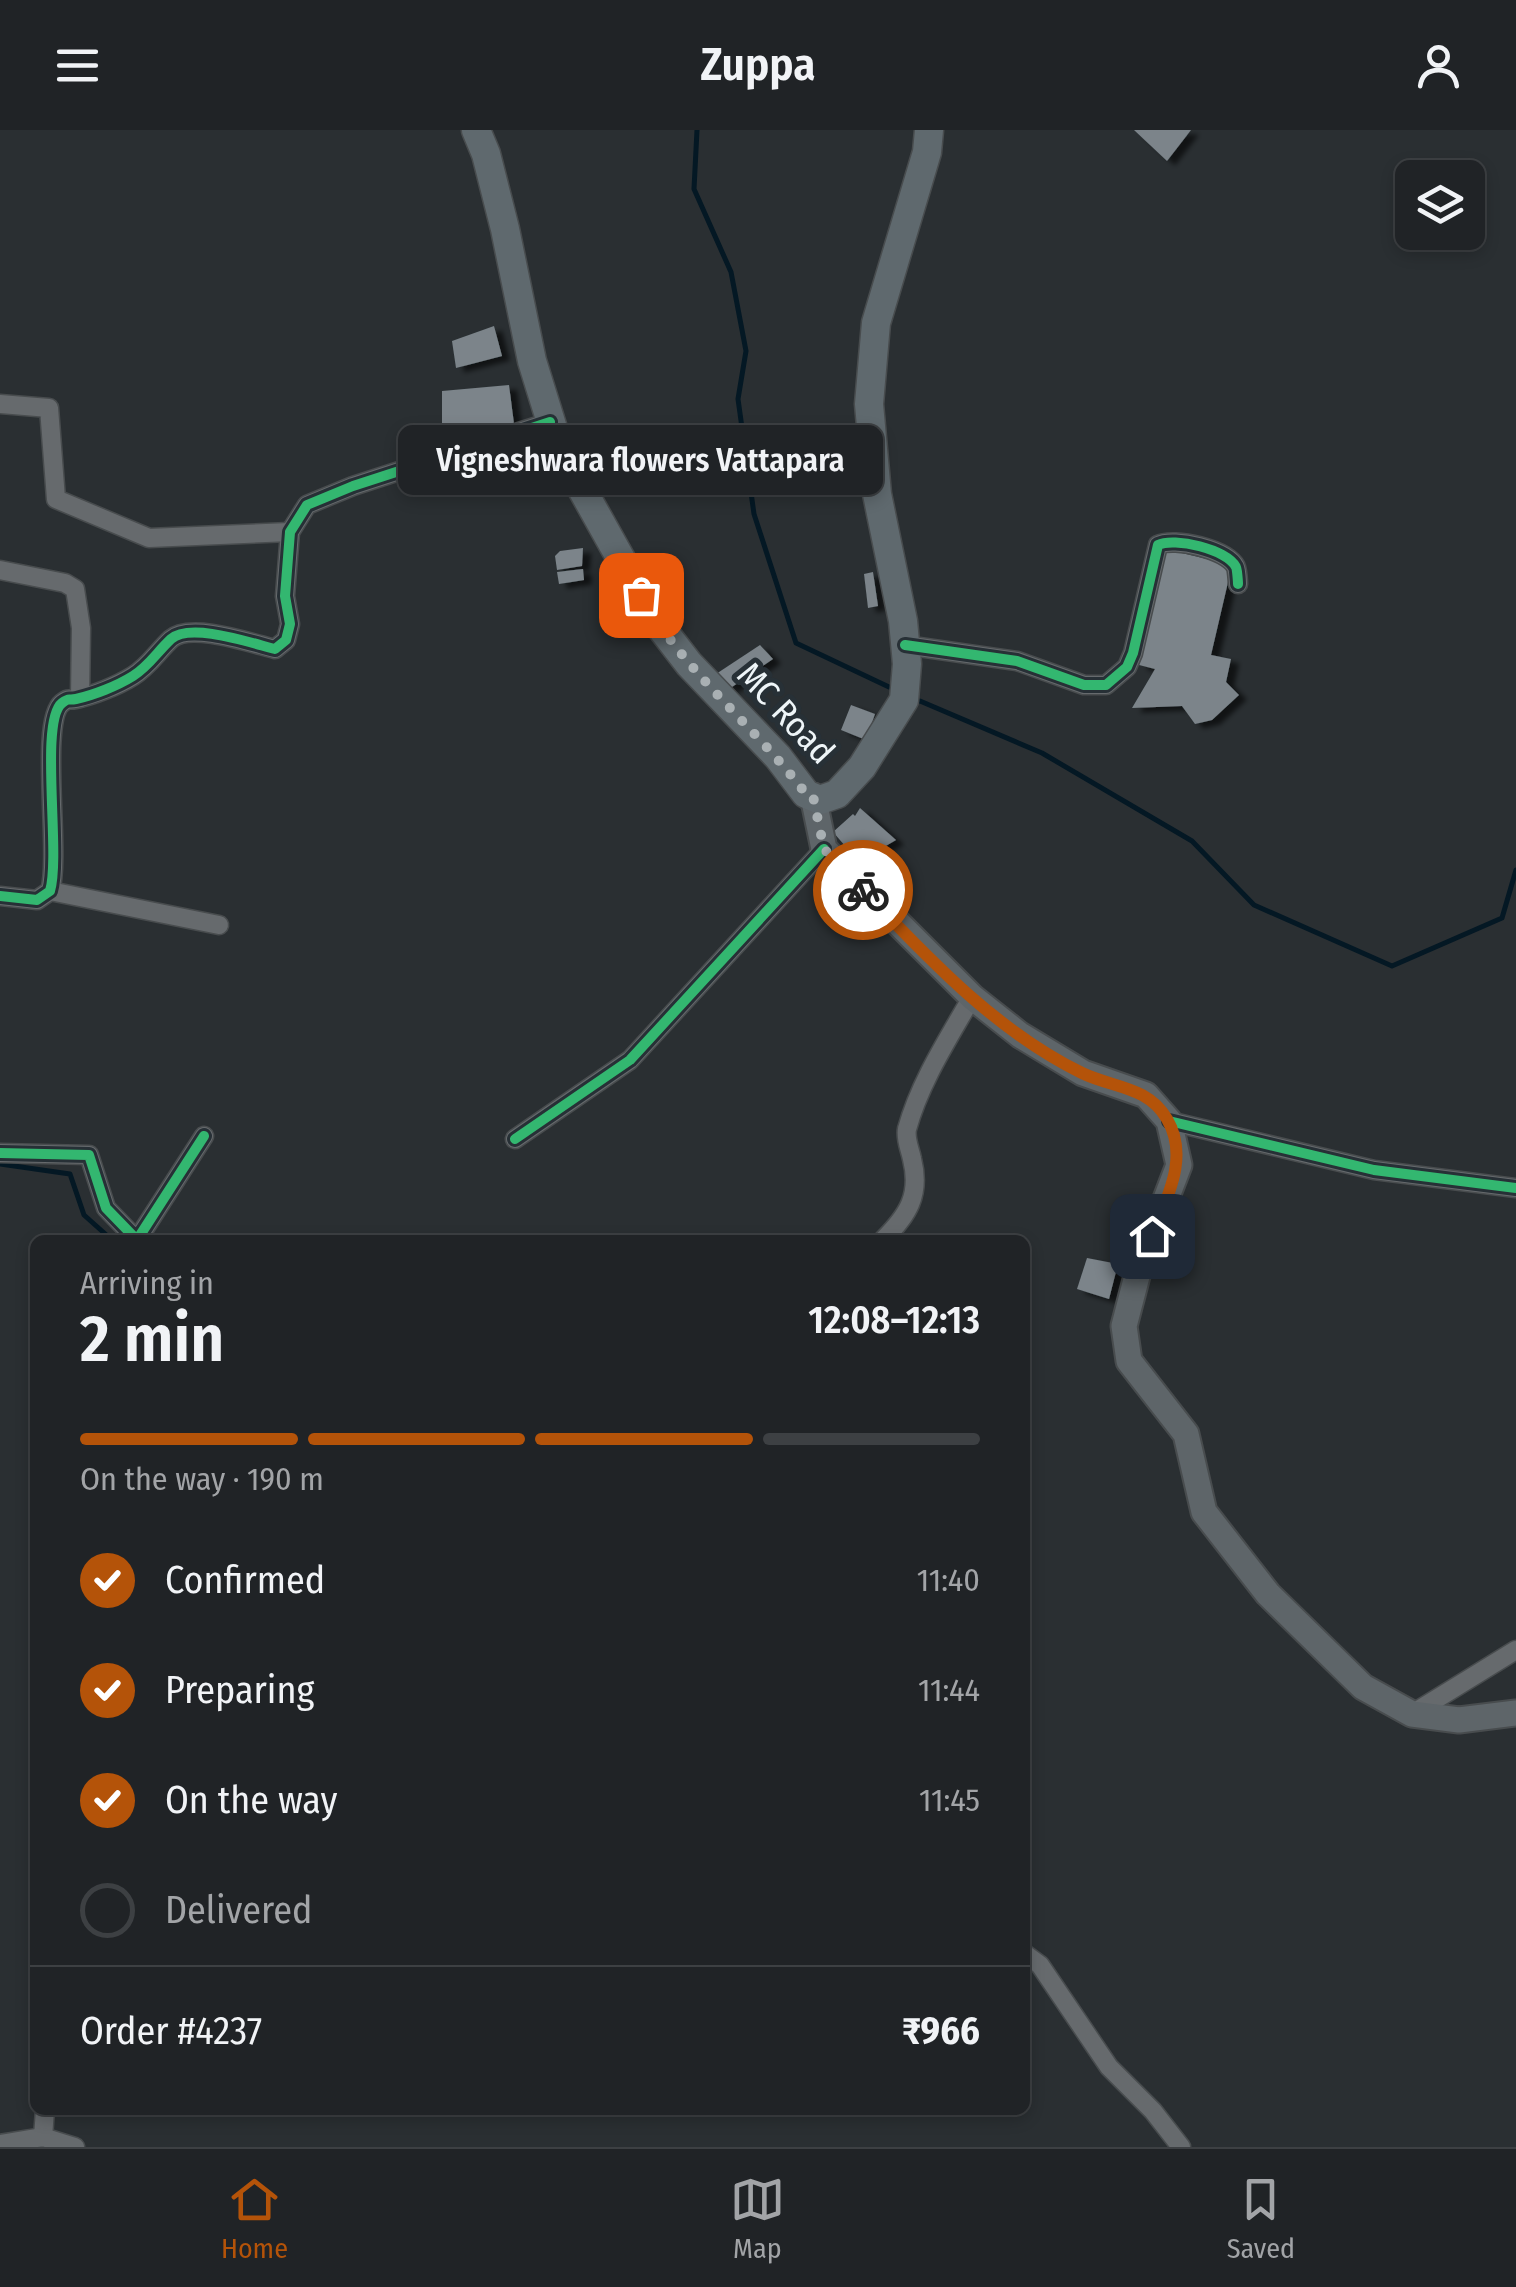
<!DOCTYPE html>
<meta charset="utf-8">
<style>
body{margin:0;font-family:"Fira Sans Condensed",sans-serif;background:#2d2f32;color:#f1f3f6;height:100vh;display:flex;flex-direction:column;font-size:38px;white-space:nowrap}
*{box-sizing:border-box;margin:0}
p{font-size:32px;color:#a2a4a7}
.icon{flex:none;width:55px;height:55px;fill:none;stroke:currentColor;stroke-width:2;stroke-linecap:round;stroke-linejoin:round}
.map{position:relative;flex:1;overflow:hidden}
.side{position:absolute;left:30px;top:1105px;width:1000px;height:880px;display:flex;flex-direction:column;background:#202326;border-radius:15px;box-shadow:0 5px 15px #0003,0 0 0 2px #3d4043}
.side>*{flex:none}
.fabs{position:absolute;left:1395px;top:30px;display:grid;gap:20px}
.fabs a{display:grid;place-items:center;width:90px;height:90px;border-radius:15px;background:#202326;box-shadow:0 5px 15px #0003,0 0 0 2px #3d4043;font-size:50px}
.pin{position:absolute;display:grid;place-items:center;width:85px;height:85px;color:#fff;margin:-42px;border-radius:20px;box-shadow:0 5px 15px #0006}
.courier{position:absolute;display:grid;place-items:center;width:100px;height:100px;margin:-50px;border:8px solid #b45309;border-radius:50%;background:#fff;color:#222;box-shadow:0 2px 12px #0007}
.bubble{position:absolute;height:70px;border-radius:15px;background:#202326;box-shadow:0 5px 15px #0003,0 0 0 2px #3d4043;font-size:32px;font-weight:600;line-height:70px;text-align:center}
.head em{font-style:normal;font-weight:600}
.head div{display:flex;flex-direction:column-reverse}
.head{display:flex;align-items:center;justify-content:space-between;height:170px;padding:0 50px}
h1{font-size:65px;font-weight:600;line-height:75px}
.bar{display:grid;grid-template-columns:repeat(4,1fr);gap:15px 10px;align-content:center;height:120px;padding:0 50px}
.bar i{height:12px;border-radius:8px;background:#3d4043}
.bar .current{background:#b45309}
.bar p{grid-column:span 4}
.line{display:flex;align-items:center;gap:25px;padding:0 50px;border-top:2px solid #3d4043}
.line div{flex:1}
ol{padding:0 50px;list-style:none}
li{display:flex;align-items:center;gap:30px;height:110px}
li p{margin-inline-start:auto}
li .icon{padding:10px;border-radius:50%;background:#b45309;color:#fff;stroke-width:4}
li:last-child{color:#a2a4a7}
li i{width:55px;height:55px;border:5px solid #3d4043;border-radius:50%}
header{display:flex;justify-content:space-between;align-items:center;height:130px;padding:0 50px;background:#202326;font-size:45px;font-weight:600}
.dock{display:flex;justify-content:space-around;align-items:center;height:140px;border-top:2px solid #3d4043;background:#202326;font-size:28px;color:#a2a4a7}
.dock a{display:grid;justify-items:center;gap:5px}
.dock .current{color:#b45309}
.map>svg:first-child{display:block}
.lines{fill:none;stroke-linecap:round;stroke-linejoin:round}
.stream{stroke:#041824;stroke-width:5}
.building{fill:#7b848a;filter:url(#shadow)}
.minor-casing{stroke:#484c4e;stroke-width:21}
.secondary-casing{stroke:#484c4e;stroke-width:29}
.primary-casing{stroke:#484c4e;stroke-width:31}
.minor{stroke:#666a6d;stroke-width:18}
.secondary{stroke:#5e6569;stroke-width:25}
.primary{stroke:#5f696e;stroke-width:28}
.cycleway-casing{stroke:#273036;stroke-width:16}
.cycleway{stroke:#33b770;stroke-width:10}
.done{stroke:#a9b0b3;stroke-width:10;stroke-dasharray:0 18}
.route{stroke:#b45309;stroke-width:12}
.labels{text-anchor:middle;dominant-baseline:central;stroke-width:10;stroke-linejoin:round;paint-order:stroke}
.street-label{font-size:35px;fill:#eef5f8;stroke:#273036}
</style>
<header><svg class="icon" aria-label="menu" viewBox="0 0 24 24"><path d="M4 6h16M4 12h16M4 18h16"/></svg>Zuppa<svg class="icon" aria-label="person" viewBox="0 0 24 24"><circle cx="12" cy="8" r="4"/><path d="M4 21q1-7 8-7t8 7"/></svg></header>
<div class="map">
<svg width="1516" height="2017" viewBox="0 0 1516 2017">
<defs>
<filter id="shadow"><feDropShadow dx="8" dy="4.5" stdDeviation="2.5" flood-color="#0009"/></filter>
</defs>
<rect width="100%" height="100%" fill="#2a2f32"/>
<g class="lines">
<g class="stream">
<path d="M697,0L694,59L731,142L746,221L738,269L754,384L796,513L889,557"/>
<path d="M920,571L1042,623L1192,711L1254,775L1392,836L1502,788L1516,740"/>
<path d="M0,1034L70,1044L84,1085L112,1110"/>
</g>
</g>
<g class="building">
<path d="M1134,0H1191L1167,31Z"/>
<path d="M494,196L502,226L456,238L452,211Z"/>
<path d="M509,255L514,294L442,309V261Z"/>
<path d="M583,418L582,436L557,440L555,426L560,421Z"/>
<path d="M1165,419L1232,435L1211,525L1231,529L1226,552L1239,565L1212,590L1195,594L1182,576L1132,578L1155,539L1139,535Z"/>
<path d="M583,439L584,450L559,454L557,442Z"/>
<path d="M873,442L878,476L868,478L864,444Z"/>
<path d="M760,515L773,529L729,559L716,544Z"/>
<path d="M851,575L875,584L866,610L841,600Z"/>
<path d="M860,678L896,710L879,720L886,722L866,740L833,702L853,684L855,686Z"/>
<path d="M1087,1128L1118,1134L1109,1169L1077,1159Z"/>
</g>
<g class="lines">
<g class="minor-casing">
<g id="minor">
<path d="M0,274L49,278L56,369L149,408L290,402"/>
<path d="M0,440L65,453L75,459L81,498L80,568"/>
<path d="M905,515L1017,531L1084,555H1106L1127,537L1133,523L1158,415C1174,407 1227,419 1236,437C1237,438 1238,452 1238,454"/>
<path d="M50,761L219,795"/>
<path d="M0,766L37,770L50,761C61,724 39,591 62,573C70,567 67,571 76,569C94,565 117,556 133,546C149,536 157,522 171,509C190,492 251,513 275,519L286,510L290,494L285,466L290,402L307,375L353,356L550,292"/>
<path d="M1169,991L1374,1040L1516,1058"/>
<path d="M515,1009L630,930L824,719"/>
<path d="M0,1023L89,1025L106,1078L137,1110L204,1006"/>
<path d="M883,1110C908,1085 921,1065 912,1029C910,1019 905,1009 907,999C920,952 948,909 972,867"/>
<path d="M1412,1584L1516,1520"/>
<path d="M1025,1824L1040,1835L1109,1937L1153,1981L1181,2017"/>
<path d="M43,2007L45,1980"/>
<path d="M0,2014L43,2007L75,2017"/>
</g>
</g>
<g class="secondary-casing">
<path id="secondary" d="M813,666L824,719L972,867L1020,905L1083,943L1146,965L1169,991L1179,1035L1138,1142L1124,1196L1129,1231L1186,1304L1204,1382L1268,1464L1363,1557L1412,1584L1459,1590L1516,1583"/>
</g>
<g class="primary-casing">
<path id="primary" d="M476,0L486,24L505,99L532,231L559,318L655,490L689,534L778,627L806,664L820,670L837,664L862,637L904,570L907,534L903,491L877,364L869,274L876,193L927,22L929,0"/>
</g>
<use href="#minor" class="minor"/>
<use href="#secondary" class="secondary"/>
<use href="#primary" class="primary"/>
<g class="cycleway-casing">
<g id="cycleway">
<path d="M905,515L1017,531L1084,555H1106L1127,537L1133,523L1158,415C1174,407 1227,419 1236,437C1237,438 1238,452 1238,454"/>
<path d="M0,766L37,770L50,761C61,724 39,591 62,573C70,567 67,571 76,569C94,565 117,556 133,546C149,536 157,522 171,509C190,492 251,513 275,519L286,510L290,494L285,466L290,402L307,375L353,356L550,292"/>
<path d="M1169,991L1374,1040L1516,1058"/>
<path d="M515,1009L630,930L824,719"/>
<path d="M0,1023L89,1025L106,1078L137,1110L204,1006"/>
</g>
</g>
<use href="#cycleway" class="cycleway"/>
</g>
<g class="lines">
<path class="done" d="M641,465C683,541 754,595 806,664L813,666L824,719L863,760"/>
<path class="route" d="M863,760C928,828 996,901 1082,943C1113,958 1148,956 1167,989C1190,1028 1166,1069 1152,1106"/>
</g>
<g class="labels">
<g class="street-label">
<text transform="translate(786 583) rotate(47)">MC Road</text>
</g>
</g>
</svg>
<div class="fabs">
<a><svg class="icon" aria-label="layers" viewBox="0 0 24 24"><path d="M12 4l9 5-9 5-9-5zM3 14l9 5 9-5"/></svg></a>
</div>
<div class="pin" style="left:641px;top:465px;background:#ea580c"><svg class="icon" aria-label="bag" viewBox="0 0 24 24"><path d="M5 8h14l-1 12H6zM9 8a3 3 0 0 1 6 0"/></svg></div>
<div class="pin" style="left:1152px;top:1106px;background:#1f2937"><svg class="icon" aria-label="home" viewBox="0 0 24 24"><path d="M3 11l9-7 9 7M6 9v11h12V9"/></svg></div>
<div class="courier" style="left:863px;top:760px"><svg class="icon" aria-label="bike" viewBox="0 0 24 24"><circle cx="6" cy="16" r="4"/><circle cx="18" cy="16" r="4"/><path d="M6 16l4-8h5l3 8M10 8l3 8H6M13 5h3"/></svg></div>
<div class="bubble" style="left:398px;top:295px;width:485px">Vigneshwara flowers Vattapara</div>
<section class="side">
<div class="head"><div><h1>2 min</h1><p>Arriving in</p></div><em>12:08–12:13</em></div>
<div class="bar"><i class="current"></i><i class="current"></i><i class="current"></i><i></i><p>On the way · 190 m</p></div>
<ol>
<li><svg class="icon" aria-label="check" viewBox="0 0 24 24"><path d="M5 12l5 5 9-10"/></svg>Confirmed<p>11:40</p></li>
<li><svg class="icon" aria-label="check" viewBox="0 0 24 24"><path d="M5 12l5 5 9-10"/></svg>Preparing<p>11:44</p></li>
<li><svg class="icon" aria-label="check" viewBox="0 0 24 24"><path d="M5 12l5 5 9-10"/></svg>On the way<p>11:45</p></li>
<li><i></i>Delivered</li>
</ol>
<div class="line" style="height:130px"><div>Order #4237</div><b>₹966</b></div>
</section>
</div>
<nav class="dock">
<a class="current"><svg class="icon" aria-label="home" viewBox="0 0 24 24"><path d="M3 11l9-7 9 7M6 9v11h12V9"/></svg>Home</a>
<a><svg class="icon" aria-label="map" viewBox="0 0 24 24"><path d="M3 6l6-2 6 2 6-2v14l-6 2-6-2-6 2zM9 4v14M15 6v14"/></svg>Map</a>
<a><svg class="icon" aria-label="saved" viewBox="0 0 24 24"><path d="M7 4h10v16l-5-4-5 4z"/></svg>Saved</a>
</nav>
